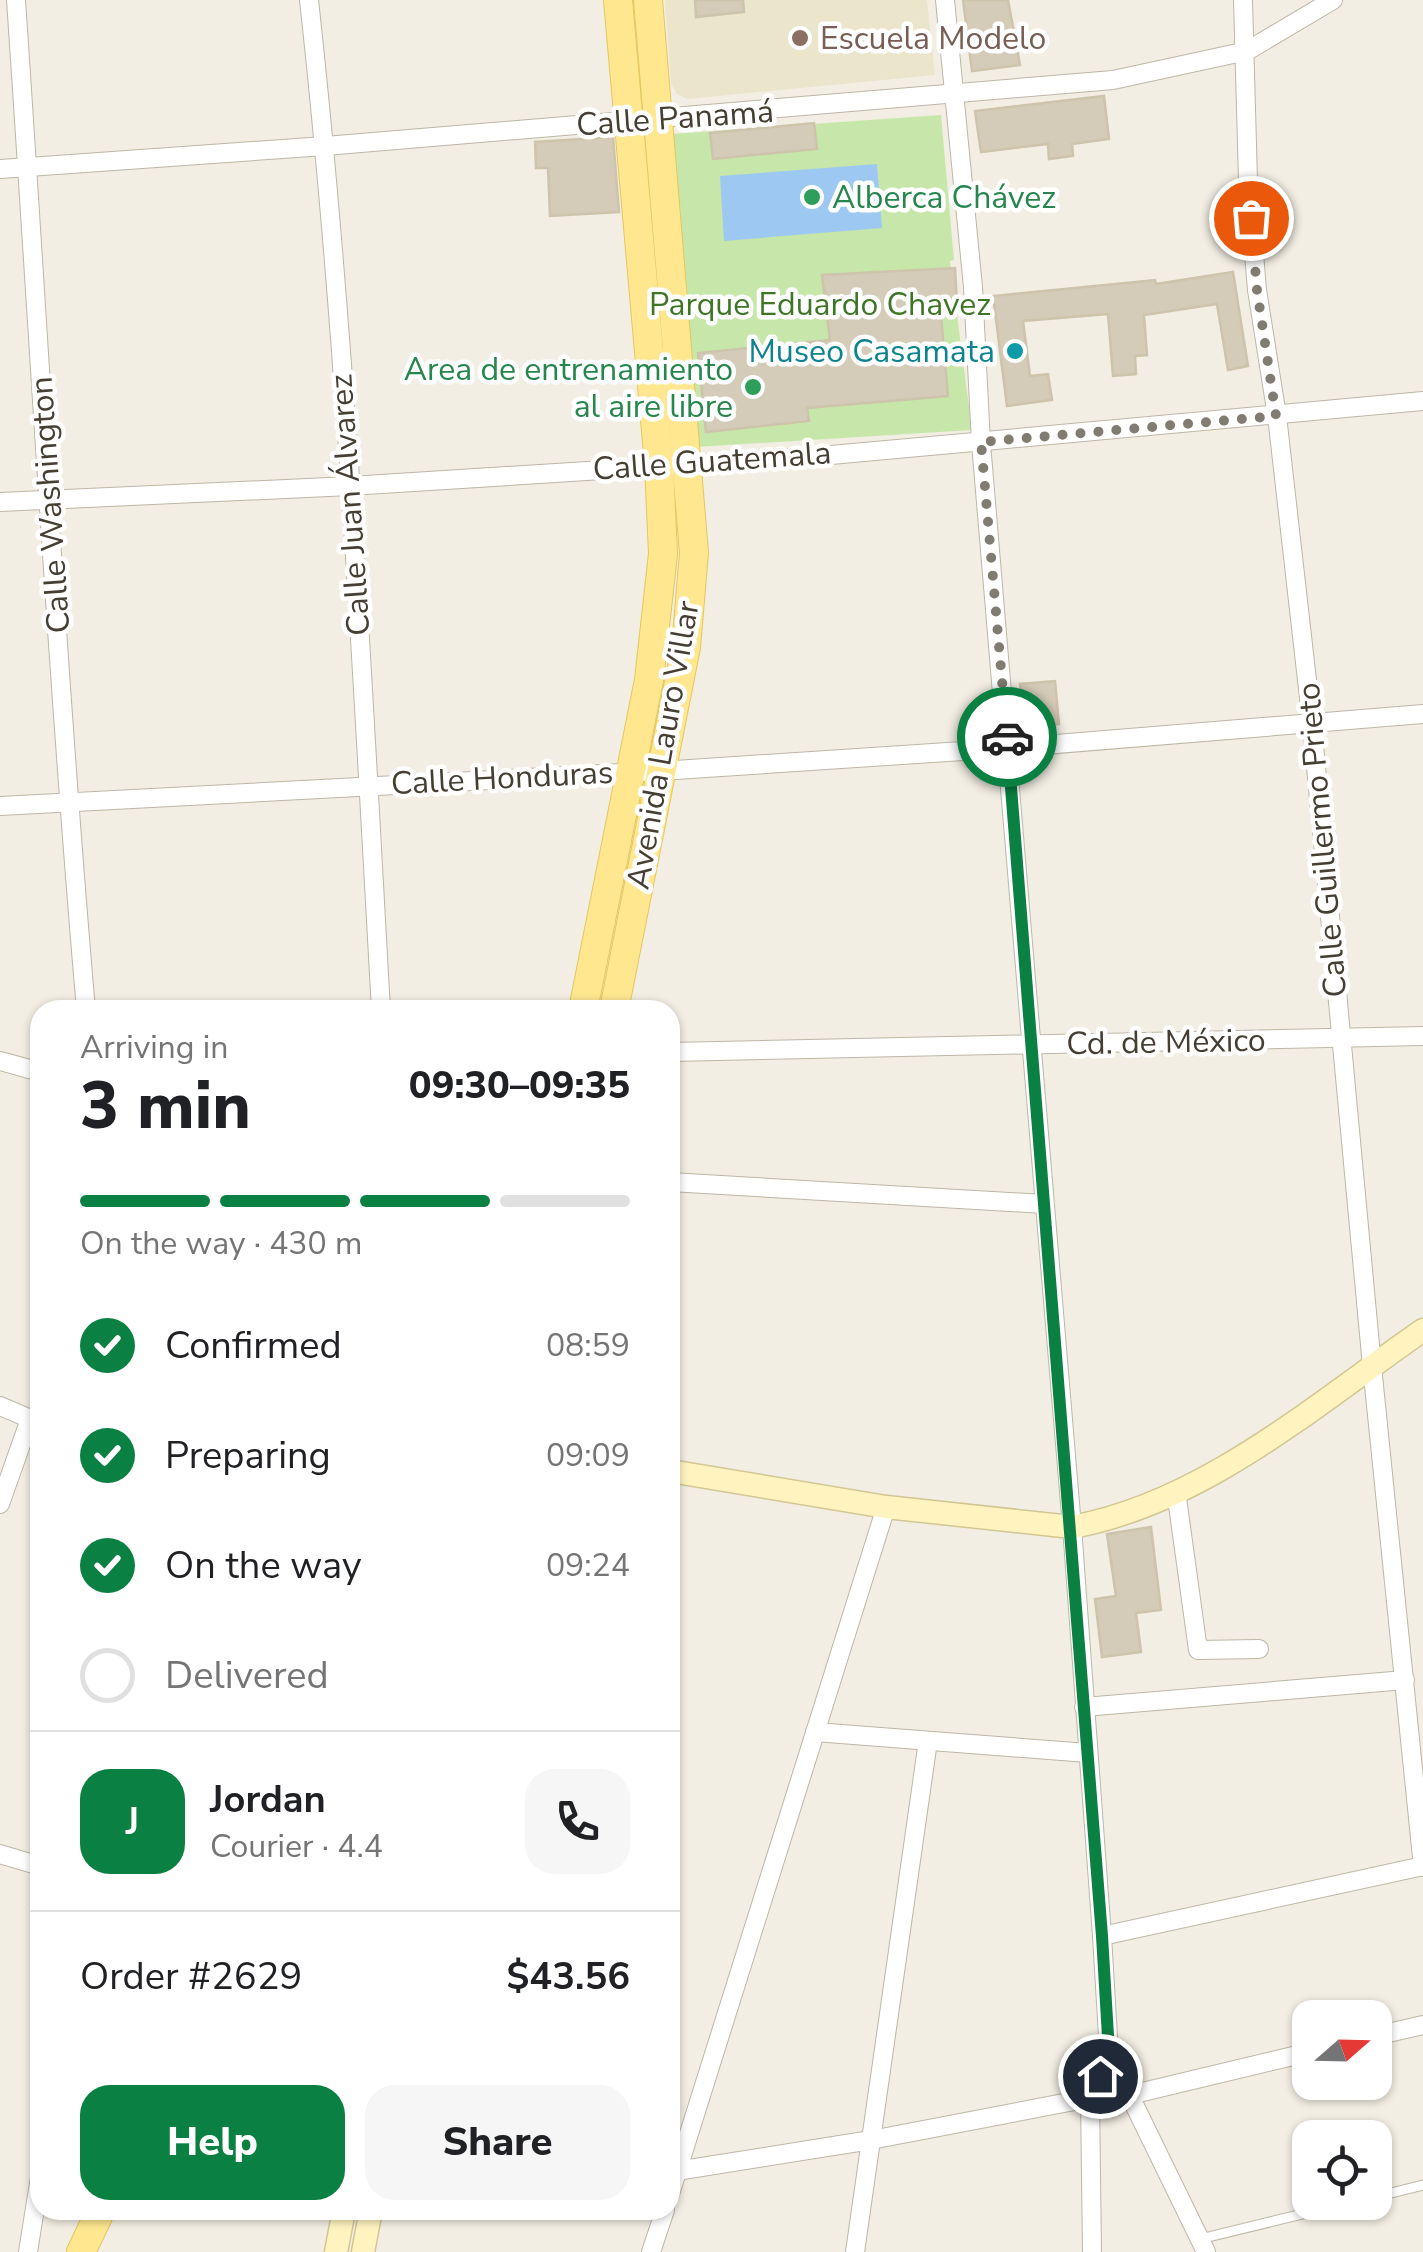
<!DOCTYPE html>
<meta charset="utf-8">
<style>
body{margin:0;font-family:"Nunito Sans",sans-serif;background:#f6f6f6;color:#202124;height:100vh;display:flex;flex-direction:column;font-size:38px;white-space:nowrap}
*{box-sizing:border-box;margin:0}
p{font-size:32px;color:#757577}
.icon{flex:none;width:55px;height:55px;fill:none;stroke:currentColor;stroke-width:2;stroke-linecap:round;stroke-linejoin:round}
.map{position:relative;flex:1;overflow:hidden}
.side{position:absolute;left:30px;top:1000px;width:650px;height:1220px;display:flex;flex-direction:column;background:#fff;border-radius:30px;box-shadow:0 2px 8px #0004}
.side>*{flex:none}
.needle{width:65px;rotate:70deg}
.buttons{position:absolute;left:1292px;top:2000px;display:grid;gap:20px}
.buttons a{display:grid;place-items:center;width:100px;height:100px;border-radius:20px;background:#fff;box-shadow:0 2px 8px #0004;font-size:50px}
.pin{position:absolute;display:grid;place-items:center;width:85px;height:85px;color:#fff;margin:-42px;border:5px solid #fff;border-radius:50%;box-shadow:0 2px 10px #0007}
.courier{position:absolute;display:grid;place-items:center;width:100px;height:100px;margin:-50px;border:8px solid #0b8043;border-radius:50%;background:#fff;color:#222;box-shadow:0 2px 12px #0007}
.summary em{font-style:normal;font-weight:800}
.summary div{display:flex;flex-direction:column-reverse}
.summary{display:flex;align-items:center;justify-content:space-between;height:170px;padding:0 50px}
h1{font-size:65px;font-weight:800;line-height:75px}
.bar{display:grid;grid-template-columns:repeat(4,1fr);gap:15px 10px;align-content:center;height:120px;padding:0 50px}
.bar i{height:12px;border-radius:8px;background:#e0e0e0}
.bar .current{background:#0b8043}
.bar p{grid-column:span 4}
.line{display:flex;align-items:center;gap:25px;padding:0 50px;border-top:2px solid #e0e0e0}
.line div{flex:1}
.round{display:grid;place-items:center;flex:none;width:105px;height:105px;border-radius:30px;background:#f6f6f6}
ol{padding:0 50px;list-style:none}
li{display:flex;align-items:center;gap:30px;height:110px}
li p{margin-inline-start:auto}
li .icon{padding:10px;border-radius:50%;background:#0b8043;color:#fff;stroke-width:4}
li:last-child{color:#757577}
li i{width:55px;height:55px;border:5px solid #e0e0e0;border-radius:50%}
.button{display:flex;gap:20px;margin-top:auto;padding:20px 50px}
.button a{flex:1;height:115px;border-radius:30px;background:#0b8043;color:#fff;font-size:40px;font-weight:800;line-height:115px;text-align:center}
.button a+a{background:#f6f6f6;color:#202124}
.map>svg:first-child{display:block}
.education{fill:#ebe5cc}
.green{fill:#c7e7aa}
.water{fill:#9dc8f1}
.building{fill:#d4cbb8;stroke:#cec3ab;stroke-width:2.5}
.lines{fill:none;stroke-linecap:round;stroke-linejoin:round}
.lane-casing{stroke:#bdb7a6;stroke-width:11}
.street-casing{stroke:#bdb7a6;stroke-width:20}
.secondary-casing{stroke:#d3c692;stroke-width:25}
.primary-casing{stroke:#e5c65e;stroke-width:30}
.lane{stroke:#fff;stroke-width:9}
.street{stroke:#fff;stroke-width:18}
.secondary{stroke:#fff4c0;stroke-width:22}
.primary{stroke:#ffe78f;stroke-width:28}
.done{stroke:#817c71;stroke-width:10;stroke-dasharray:0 18}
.route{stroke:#0b8043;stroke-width:12}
.education-dot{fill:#8d6e63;stroke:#fff;stroke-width:4}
.leisure-dot{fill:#2e9e5b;stroke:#fff;stroke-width:4}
.culture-dot{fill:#0f9aa8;stroke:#fff;stroke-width:4}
.labels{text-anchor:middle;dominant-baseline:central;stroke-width:9;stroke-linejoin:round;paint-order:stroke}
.education-label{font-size:32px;fill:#785e54;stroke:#fff;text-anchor:start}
.street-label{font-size:32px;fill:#443e33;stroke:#fff}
.leisure-label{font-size:32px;fill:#27864d;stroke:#fff;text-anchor:start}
.park-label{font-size:32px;fill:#3e7626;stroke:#fff}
.culture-label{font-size:32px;fill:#0d838f;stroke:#fff;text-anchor:end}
</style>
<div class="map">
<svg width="1423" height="2252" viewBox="0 0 1423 2252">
<rect width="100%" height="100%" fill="#f2eee3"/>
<path class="education" d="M665,0H927L935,75L687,99L677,94L671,83Z"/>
<path class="green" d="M941,115L954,260L950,261L972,430L695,447L671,134Z"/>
<path class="water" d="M877,164L882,228L724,241L720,176Z"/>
<g class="building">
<path d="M695,0H743L744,12L696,17Z"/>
<path d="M963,0H1008L1020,65L972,71Z"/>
<path d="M1104,96L1109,139L1072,144L1073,156L1049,159L1048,144L981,152L975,111Z"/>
<path d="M814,123L817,149L713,159L710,133Z"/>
<path d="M613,137L619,212L550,216L548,168H536L535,142Z"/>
<path d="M955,268L957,303L940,304L948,396L807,408L809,421L706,432L698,353L830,340L822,275Z"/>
<path d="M1233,272L1248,366L1228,370L1217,304L1144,315L1147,355L1135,356L1136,374L1113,376L1108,314L1023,321L1030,376L1048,374L1052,400L1007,406L993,296L1155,280L1156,284Z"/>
<path d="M1055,681L1059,724L1024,727L1020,684Z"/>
<path d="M1151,1527L1161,1610L1136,1613L1141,1652L1102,1657L1095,1599L1116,1596L1107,1534Z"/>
</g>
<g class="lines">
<g class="lane-casing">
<g id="lane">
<path d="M1375,2197L1423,2185"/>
<path d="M1200,2239L1352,2202"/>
</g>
</g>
<g class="street-casing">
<g id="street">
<path d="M16,0C39,337 57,674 86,1010"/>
<path d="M309,0C346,336 362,673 381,1010"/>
<path d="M945,0L973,287L981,443L1072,1527L1102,1936L1109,2053L1090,2098L1092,2252"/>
<path d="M1243,0L1248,181L1257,290L1277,416L1312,724L1372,1366L1423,1867"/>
<path d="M0,169L325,146L1113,80L1247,51L1333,0"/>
<path d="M0,502L350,486L809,457L1423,401"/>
<path d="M0,806L660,771L1008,748L1423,714"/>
<path d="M670,1052L1423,1036"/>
<path d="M0,1061L40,1072"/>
<path d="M670,1182L1044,1204"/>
<path d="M0,1406L40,1423"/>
<path d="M1176,1491L1198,1650L1259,1649"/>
<path d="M0,1504L30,1419"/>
<path d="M1084,1707L1405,1680"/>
<path d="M815,1732L1088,1753"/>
<path d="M0,1854L40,1866"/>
<path d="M1102,1936L1423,1866"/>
<path d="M1375,2036L1423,2025"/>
<path d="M1109,2053L1206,2252"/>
<path d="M670,2172L871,2140L1090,2098L1130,2095L1310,2052"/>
<path d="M670,2194L886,1507"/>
<path d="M28,2252L40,2177"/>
<path d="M651,2252L665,2210"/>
<path d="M855,2252L928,1741"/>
</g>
</g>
<g class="secondary-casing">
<g id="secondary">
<path d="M670,1471L886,1507L1072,1527C1204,1503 1316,1404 1423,1330"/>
<path d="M336,2252L344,2210"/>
<path d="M363,2252L371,2210"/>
</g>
</g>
<g class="primary-casing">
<g id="primary">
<path d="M583,1010L649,680L663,554L659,465L618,0"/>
<path d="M614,1010L686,647L694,553L648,0"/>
<path d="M81,2252L101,2210"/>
</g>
</g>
<use href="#lane" class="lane"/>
<use href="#street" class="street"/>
<use href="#secondary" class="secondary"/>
<use href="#primary" class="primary"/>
</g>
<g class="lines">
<path class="done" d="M1007,737L981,442L1276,416L1257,290L1251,218"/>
<path class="route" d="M1007,737L1102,1936L1109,2053L1100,2076"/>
</g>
<circle class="education-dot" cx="800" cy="38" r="10"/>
<g class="leisure-dot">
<circle cx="812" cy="197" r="10"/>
<circle cx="753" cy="387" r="10"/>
</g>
<circle class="culture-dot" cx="1015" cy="351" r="10"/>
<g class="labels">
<g class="education-label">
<text x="820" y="38">Escuela Modelo</text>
</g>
<g class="street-label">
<text transform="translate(675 118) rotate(-4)">Calle Panamá</text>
<text transform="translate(712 461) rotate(-4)">Calle Guatemala</text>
<text transform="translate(50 505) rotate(-94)">Calle Washington</text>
<text transform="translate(350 505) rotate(-94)">Calle Juan Álvarez</text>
<text transform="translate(663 745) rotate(-80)">Avenida Lauro Villar</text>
<text transform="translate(502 778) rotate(-3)">Calle Honduras</text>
<text transform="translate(1322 840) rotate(-95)">Calle Guillermo Prieto</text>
<text transform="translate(1166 1042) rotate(-1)">Cd. de México</text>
</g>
<g class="leisure-label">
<text x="832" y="197">Alberca Chávez</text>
<text x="733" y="369" text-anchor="end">Area de entrenamiento<tspan x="733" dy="37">al aire libre</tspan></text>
</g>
<g class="park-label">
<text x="820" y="304">Parque Eduardo Chavez</text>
</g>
<g class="culture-label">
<text x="995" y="351">Museo Casamata</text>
</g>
</g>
</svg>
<div class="buttons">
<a><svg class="needle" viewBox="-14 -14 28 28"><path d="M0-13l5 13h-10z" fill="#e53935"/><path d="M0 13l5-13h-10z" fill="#757577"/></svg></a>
<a><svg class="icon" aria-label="locate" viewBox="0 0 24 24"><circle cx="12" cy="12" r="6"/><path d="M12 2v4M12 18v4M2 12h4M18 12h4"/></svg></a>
</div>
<div class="pin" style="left:1251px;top:218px;background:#ea580c"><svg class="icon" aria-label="bag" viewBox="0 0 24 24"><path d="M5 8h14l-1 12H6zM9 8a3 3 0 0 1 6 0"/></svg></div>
<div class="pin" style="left:1100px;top:2076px;background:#1f2937"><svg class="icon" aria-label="home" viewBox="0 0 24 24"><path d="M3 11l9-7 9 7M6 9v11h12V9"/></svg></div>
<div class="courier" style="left:1007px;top:737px"><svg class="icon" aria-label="car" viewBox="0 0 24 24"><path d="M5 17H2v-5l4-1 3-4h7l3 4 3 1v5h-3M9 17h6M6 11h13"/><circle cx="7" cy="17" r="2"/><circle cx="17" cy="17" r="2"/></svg></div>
<section class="side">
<div class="summary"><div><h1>3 min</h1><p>Arriving in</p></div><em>09:30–09:35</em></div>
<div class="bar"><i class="current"></i><i class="current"></i><i class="current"></i><i></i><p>On the way · 430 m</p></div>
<ol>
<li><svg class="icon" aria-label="check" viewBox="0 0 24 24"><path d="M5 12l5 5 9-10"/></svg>Confirmed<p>08:59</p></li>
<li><svg class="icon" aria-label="check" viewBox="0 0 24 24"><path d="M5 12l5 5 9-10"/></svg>Preparing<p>09:09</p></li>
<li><svg class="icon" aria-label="check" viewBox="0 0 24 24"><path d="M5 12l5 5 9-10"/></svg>On the way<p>09:24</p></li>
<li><i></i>Delivered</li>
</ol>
<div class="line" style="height:180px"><b class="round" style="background:#0b8043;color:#fff">J</b><div><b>Jordan</b><p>Courier · 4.4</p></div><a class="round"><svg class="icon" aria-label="phone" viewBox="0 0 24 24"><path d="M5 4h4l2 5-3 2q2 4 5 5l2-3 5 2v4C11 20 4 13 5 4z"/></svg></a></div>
<div class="line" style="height:130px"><div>Order #2629</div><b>$43.56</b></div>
<div class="button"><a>Help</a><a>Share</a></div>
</section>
</div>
